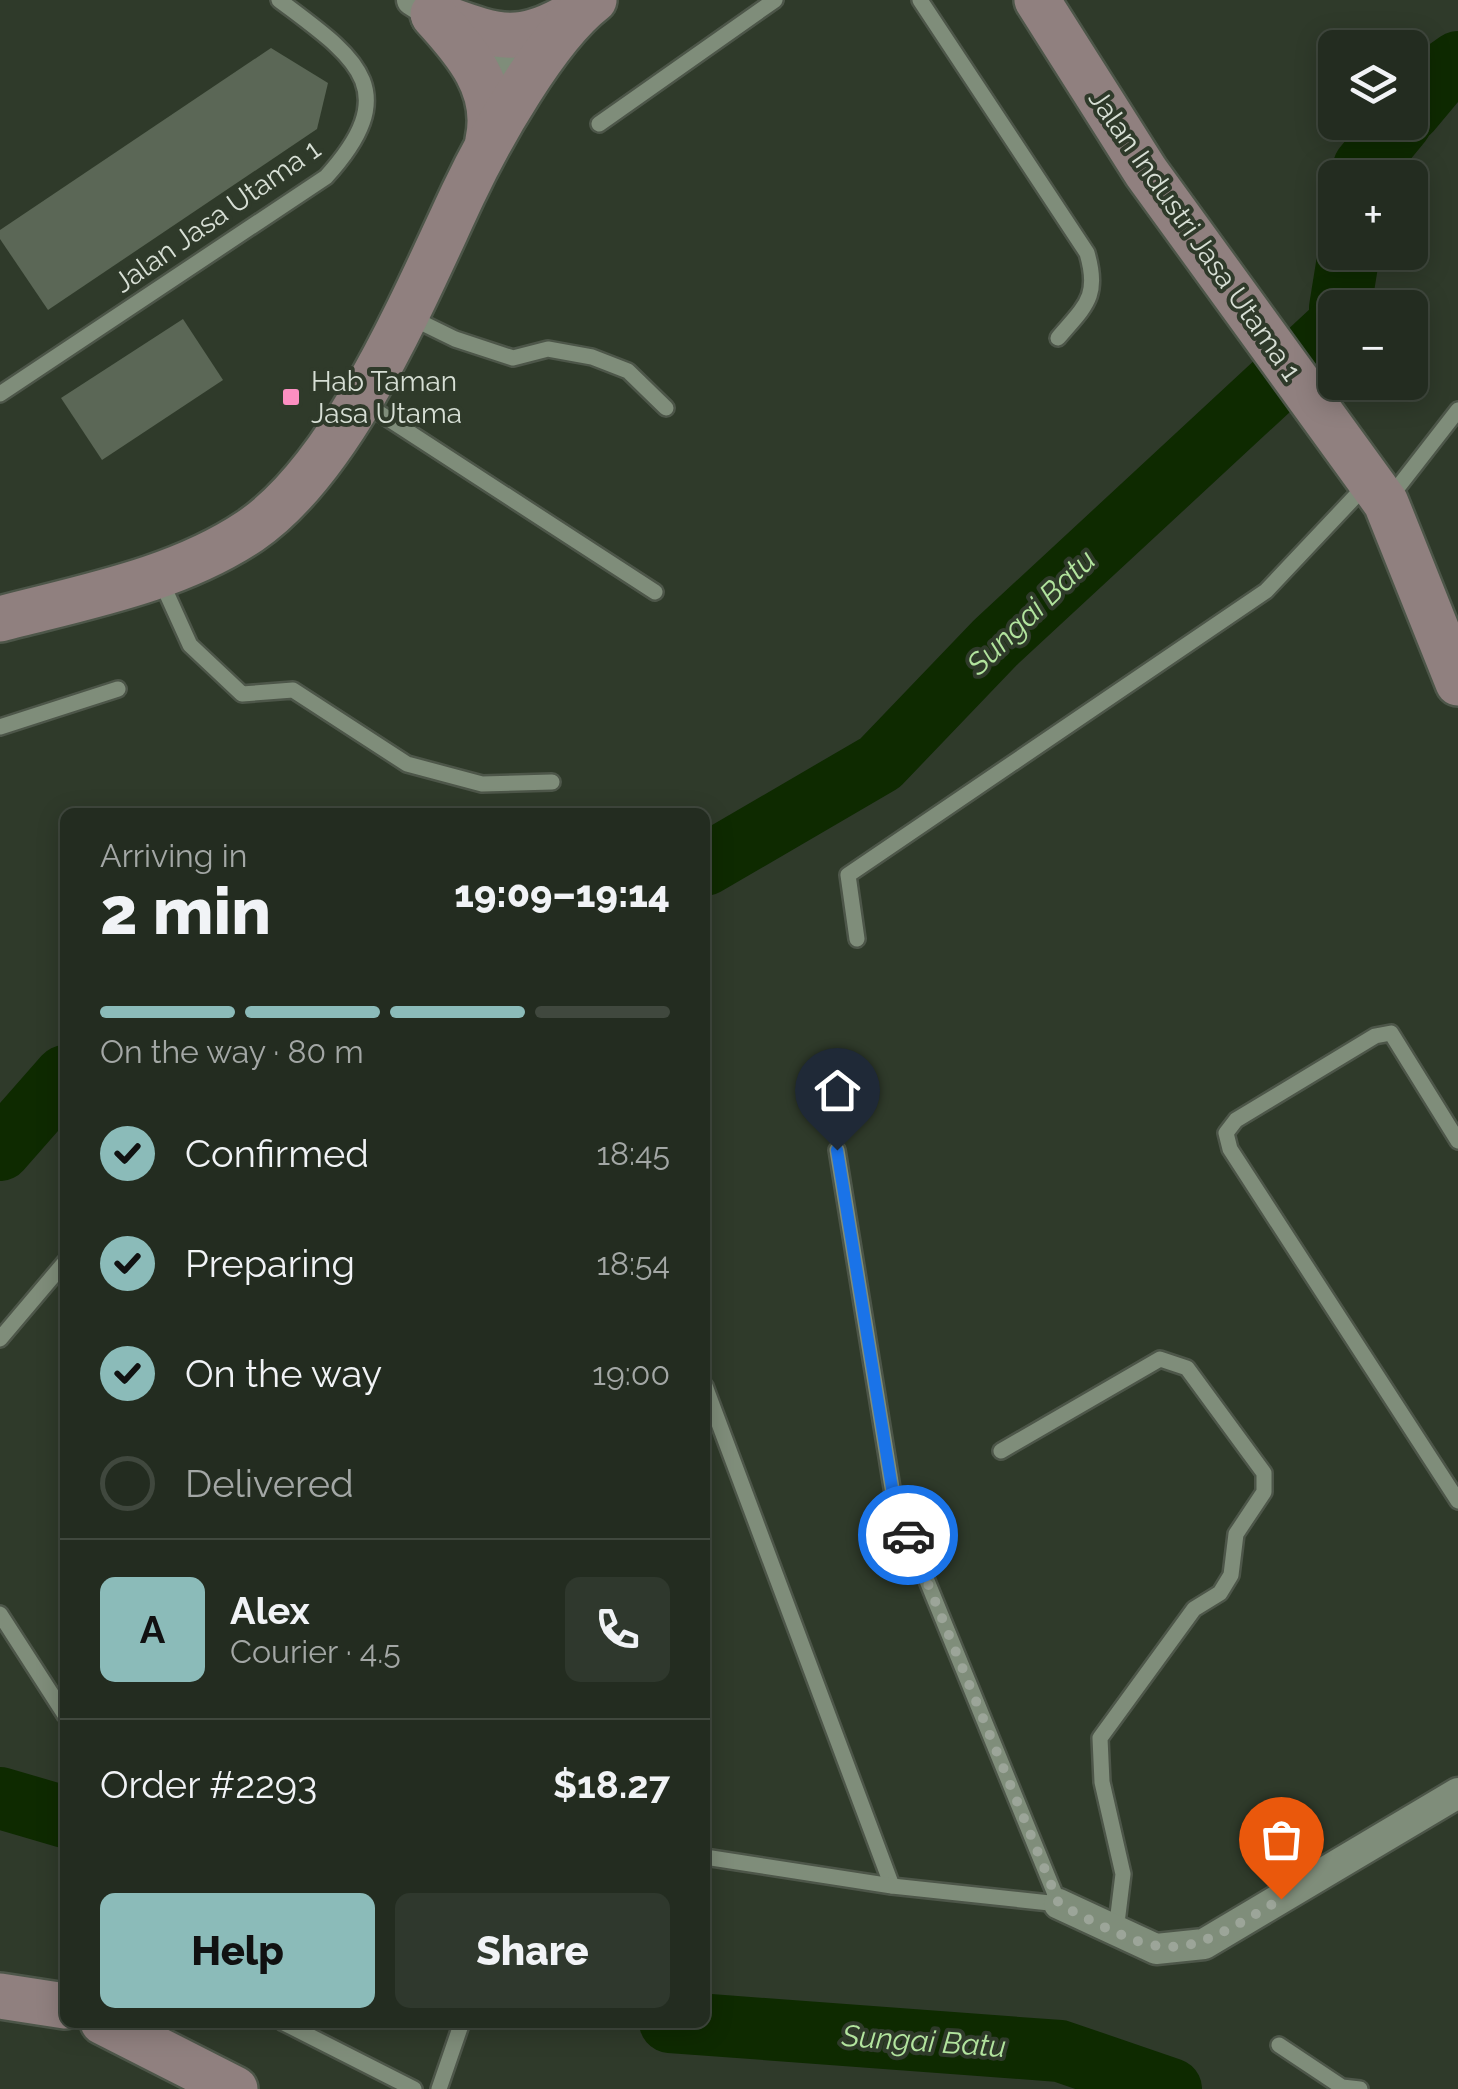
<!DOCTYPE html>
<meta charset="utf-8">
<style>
body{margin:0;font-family:Raleway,sans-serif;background:#2f382d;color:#f1f3f6;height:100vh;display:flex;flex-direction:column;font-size:38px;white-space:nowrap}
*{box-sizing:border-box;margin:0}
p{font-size:32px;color:#a3a7a5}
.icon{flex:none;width:55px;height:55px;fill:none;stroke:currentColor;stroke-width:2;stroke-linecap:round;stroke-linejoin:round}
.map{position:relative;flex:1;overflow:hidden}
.panel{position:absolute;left:60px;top:808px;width:650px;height:1220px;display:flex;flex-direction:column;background:#232c20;border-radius:15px;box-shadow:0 5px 25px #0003,0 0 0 2px #40483e}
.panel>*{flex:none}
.tools{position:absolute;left:1318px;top:30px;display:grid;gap:20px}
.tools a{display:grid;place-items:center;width:110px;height:110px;border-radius:15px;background:#232c20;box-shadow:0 5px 25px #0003,0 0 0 2px #40483e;font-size:50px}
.pin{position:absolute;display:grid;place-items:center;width:85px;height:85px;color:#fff;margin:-102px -42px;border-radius:50% 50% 50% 0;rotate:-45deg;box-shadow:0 0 10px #0007}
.pin .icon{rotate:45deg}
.courier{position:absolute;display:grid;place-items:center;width:100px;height:100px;margin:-50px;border:8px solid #1a73e8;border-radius:50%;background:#fff;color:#222;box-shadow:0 2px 12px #0007}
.head em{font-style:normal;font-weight:800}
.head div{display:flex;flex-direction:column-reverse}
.head{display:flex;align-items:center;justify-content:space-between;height:170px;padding:0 40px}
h1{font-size:65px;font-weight:800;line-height:75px}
.bar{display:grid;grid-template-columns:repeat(4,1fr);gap:15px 10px;align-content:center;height:120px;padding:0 40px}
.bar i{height:12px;border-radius:8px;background:#40483e}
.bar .current{background:#8bbbb9}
.bar p{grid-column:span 4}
.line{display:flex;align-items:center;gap:25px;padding:0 40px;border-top:2px solid #40483e}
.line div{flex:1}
.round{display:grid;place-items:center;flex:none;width:105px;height:105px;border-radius:15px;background:#2f382d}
ol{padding:0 40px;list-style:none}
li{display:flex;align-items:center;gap:30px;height:110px}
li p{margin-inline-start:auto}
li .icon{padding:10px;border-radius:50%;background:#8bbbb9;color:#111;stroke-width:4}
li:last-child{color:#a3a7a5}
li i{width:55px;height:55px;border:5px solid #40483e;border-radius:50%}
.action{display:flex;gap:20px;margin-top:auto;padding:20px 40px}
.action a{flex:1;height:115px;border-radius:15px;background:#8bbbb9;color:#111;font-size:40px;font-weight:800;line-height:115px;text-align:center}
.action a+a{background:#2f382d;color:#f1f3f6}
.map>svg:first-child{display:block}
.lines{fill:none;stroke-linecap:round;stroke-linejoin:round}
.river{stroke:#0e2a00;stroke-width:62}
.building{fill:#5b6756}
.lane-casing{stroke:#4d5649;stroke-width:20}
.street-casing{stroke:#4d5649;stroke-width:35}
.secondary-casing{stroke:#4d5649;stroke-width:50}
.lane{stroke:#7f8d7a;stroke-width:15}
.street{stroke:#7f8d7a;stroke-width:30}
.secondary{stroke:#90807f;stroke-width:45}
.done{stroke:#9ca599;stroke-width:10;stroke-dasharray:0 18}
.route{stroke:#1a73e8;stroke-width:12}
.poi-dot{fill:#fc8fc1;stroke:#2f3a2a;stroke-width:4}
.labels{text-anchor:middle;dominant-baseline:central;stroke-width:8;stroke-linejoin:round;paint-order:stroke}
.street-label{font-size:28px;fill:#d7dfd5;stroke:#2f3a2a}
.poi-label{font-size:28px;fill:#d7dfd5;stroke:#2f3a2a;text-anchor:start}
.water-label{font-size:30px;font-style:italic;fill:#b2e49e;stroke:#2f3a2a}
</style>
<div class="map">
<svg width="1458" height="2089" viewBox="0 0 1458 2089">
<rect width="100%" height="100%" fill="#2f3a2a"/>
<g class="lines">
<g class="river">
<path d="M1410,111L1441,74L1458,62"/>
<path d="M1362,178L1364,167L1401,122"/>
<path d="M1340,308L1349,252"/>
<path d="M705,865L880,763L996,642L1335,328"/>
<path d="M0,1150L65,1076"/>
<path d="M0,1798L65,1817"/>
<path d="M670,2022L1060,2051L1171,2089"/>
</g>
</g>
<g class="building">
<path d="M271,48L328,83L317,129L48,310L0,239V230Z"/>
<path d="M183,319L223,380L102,460L61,398Z"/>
</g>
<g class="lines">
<g class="lane-casing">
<g id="lane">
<path d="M920,0L1087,253C1100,297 1085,306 1058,338"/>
<path d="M599,124L775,0"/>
<path d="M408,316L455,339L513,358L548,349L592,357L628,371L666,408"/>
<path d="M0,394L326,177C407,88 353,56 279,0"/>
<path d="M364,403L655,592"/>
<path d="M1388,500L1458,410"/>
<path d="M161,581L190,645L242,694L293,690L407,764L482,784L552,782"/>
<path d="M0,727L118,689"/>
<path d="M857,939L848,875L1266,591L1366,485"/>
<path d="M1458,1141L1391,1033L1375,1036L1236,1120L1226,1133L1230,1149L1458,1501"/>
<path d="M0,1339L65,1262"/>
<path d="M705,1386L892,1886"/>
<path d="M1001,1451L1160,1359L1187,1368L1264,1473V1492L1236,1534L1231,1575L1220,1593L1194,1609L1100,1738L1102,1782L1123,1874L1116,1931"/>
<path d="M0,1614L65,1715"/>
<path d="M705,1857L892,1886L1059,1904L894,1500L837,1150"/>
<path d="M282,2022L414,2089"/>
<path d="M1279,2045L1342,2087L1360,2089"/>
<path d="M439,2089L462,2022"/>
</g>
</g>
<g class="street-casing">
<g id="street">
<path d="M412,0L531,76"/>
<path d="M1059,1904L1156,1949L1204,1944L1458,1793"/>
</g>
</g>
<g class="secondary-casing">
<g id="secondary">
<path d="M1037,0L1146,172L1386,503L1458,683"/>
<path d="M433,14C494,36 517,49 576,12"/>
<path d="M434,16C466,51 499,89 488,140"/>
<path d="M0,619C84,597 177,580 250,531C344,467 415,296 463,194C489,139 546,37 594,0"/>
<path d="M0,1996L65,2006"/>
<path d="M103,2022L235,2089"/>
</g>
</g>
<use href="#lane" class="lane"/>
<use href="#street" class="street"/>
<use href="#secondary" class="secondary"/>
</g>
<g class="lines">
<path class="done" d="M908,1535L1059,1904C1168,1961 1175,1963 1281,1899"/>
<path class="route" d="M837,1150L894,1500L908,1535"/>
</g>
<rect class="poi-dot" x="281" y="387" width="20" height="20" rx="5"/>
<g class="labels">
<g class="street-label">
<text transform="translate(217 216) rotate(-35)">Jalan Jasa Utama 1</text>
<text transform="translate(1195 235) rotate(55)">Jalan Industri Jasa Utama 1</text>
</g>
<g class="poi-label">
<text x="311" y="381">Hab Taman<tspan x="311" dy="32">Jasa Utama</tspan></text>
</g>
<g class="water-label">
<text transform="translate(1031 612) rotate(-44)">Sungai Batu</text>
<text transform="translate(924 2041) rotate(4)">Sungai Batu</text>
</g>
</g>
</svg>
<div class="tools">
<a><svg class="icon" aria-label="layers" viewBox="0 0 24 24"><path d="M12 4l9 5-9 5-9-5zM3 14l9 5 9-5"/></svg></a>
<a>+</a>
<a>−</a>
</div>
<div class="pin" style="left:1281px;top:1899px;background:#ea580c"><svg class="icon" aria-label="bag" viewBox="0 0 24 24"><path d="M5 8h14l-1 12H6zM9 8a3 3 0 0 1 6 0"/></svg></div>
<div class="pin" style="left:837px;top:1150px;background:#1f2937"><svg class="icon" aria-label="home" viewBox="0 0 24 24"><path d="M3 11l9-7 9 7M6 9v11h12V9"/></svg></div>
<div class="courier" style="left:908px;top:1535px"><svg class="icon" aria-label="car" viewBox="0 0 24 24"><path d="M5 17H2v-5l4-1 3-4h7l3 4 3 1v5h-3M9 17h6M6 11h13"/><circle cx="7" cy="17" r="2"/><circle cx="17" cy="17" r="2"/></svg></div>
<section class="panel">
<div class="head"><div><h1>2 min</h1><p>Arriving in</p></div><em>19:09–19:14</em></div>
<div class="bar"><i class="current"></i><i class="current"></i><i class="current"></i><i></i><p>On the way · 80 m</p></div>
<ol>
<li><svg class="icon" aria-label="check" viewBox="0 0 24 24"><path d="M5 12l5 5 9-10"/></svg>Confirmed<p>18:45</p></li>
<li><svg class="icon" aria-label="check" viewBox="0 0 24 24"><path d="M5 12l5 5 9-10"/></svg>Preparing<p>18:54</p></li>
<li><svg class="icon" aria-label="check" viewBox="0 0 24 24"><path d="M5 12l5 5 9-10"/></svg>On the way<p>19:00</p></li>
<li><i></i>Delivered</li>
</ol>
<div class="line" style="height:180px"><b class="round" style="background:#8bbbb9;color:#111">A</b><div><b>Alex</b><p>Courier · 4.5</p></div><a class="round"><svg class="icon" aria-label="phone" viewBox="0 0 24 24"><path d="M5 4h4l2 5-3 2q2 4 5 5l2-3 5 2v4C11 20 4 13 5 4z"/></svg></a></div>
<div class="line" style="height:130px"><div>Order #2293</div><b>$18.27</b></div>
<div class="action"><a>Help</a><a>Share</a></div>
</section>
</div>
